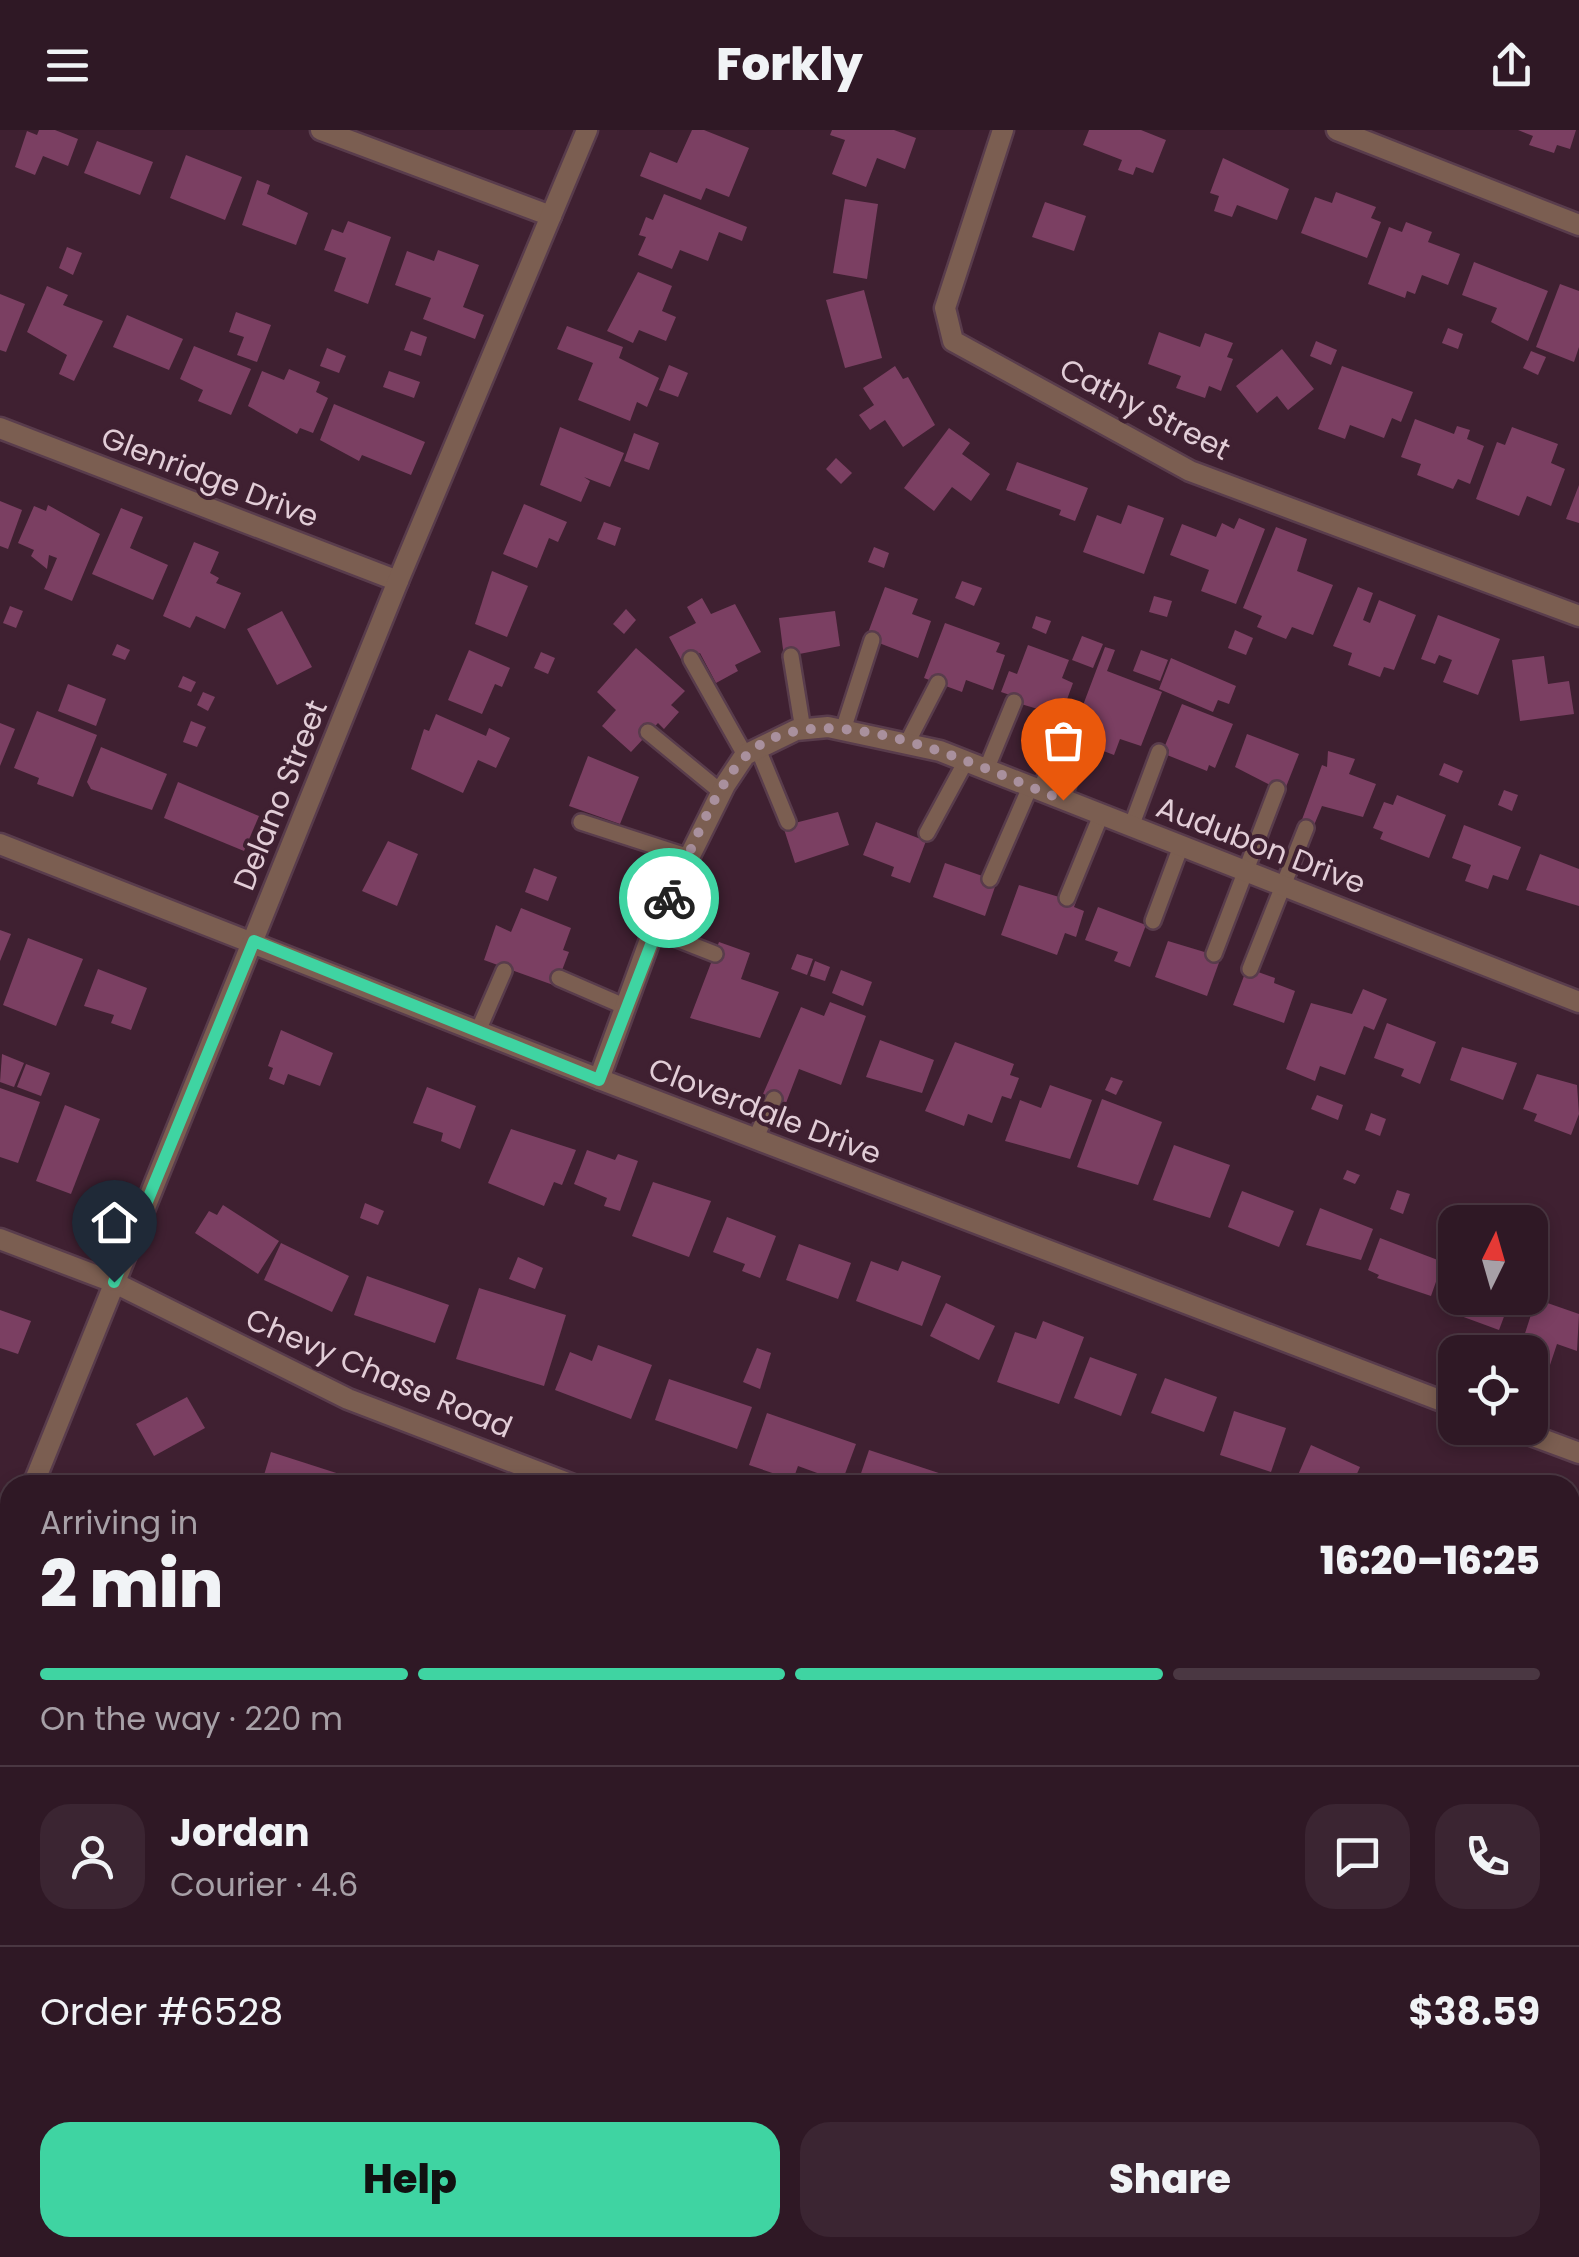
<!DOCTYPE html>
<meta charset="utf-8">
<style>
body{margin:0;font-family:Poppins,sans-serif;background:#3b2532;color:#f1f3f6;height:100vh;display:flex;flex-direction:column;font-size:38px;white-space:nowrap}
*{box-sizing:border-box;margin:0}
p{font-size:32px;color:#a7a0a7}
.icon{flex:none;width:55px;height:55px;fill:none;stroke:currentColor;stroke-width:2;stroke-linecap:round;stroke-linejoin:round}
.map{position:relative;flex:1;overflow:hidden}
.sheet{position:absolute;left:0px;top:1345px;width:1580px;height:782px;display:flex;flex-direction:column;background:#2f1825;border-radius:30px 30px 0 0;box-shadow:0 5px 15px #0003,0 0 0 2px #4a3742}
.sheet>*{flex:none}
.needle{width:65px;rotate:5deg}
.controls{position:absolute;left:1438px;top:1075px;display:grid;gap:20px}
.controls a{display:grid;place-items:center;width:110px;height:110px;border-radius:20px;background:#2f1825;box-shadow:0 5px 15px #0003,0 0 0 2px #4a3742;font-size:50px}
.pin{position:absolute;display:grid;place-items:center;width:85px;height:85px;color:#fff;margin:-102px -42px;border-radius:50% 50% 50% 0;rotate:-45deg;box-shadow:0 0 10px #0007}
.pin .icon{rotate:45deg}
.courier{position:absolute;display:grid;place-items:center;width:100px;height:100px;margin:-50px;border:8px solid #3fd4a2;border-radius:50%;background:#fff;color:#222;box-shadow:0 2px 12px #0007}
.overview em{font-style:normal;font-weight:800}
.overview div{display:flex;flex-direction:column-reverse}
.overview{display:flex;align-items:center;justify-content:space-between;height:170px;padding:0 40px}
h1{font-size:65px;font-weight:800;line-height:75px}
.bar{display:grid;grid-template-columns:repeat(4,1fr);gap:15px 10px;align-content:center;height:120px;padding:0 40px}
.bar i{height:12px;border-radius:8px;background:#4a3742}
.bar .selected{background:#3fd4a2}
.bar p{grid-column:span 4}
.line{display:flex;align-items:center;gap:25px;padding:0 40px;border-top:2px solid #4a3742}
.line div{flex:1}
.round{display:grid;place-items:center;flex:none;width:105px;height:105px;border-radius:30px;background:#3b2532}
.action{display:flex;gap:20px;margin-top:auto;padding:20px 40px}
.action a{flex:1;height:115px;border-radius:30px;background:#3fd4a2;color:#111;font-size:40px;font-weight:800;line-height:115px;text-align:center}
.action a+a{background:#3b2532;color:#f1f3f6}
header{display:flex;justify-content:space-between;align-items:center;height:130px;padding:0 40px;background:#2f1825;font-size:45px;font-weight:800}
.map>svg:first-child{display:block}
.built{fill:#4b253b}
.building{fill:#7b3f62}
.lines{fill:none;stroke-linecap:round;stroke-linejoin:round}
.lane-casing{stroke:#593c4c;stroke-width:20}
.street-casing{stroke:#593c4c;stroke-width:25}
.lane{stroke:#7b5e51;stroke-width:15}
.street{stroke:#7b5e51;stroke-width:20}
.done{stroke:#a9909d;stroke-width:10;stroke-dasharray:0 18}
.route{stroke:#3fd4a2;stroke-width:12}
.labels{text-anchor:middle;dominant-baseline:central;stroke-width:8;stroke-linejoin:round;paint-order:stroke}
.street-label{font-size:30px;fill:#e2cdd7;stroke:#3f2031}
</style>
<header><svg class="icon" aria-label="menu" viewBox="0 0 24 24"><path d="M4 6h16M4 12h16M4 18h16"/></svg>Forkly<svg class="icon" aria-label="share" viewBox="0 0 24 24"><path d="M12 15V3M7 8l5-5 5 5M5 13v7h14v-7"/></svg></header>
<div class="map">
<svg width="1579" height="2127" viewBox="0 0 1579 2127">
<rect width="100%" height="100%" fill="#3f2031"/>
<path class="built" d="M1570,1952L1579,1956V2127H373L369,2118H1570Z"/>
<g class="building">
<path d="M39,0H55L78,9L68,36L43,26L35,45L15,37L27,1L37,5Z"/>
<path d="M692,0H704L749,18L729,67L706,58L701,70L640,46L650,22L677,33Z"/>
<path d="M832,0H894L916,8L905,39L877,28L866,57L832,44L845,10L830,5Z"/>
<path d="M1089,0H1141L1166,10L1153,43L1136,37L1133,45L1118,40L1122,30L1083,15Z"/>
<path d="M1518,0H1576L1570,19L1557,15L1554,23L1529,15L1533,6Z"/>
<path d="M97,11L153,32L140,65L84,43Z"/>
<path d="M186,25L242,47L225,90L170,68Z"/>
<path d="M1223,28L1289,59L1277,90L1237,75L1232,87L1214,81L1219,66L1210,63Z"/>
<path d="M257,50L270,55L267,64L308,83L296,115L242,95Z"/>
<path d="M1336,62L1376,77L1371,88L1381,92L1367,128L1301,103L1315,67L1332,73Z"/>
<path d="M664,64L747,97L742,111L719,102L708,131L680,120L672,139L638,125L646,107L639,105L646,87L653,90Z"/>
<path d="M845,69L878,74L867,149L833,143Z"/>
<path d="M1045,72L1086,86L1074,121L1032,107Z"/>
<path d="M348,91L391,107L368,174L334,161L346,128L324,120L332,99L343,103Z"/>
<path d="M1406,92L1432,102L1428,112L1460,124L1448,155L1422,145L1415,164L1407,161L1405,168L1368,154L1389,97L1402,102Z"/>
<path d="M67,117L82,123L73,145L59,138Z"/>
<path d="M438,120L479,135L463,177L484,185L475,209L423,189L431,168L395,155L407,121L434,131Z"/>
<path d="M1474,132L1548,161L1528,211L1491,192L1497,178L1462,165Z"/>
<path d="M638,142L672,156L662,181L676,187L666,211L639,200L633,213L607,201Z"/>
<path d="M1560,154L1579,161V217L1574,232L1536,217Z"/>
<path d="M47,156L68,165L63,175L103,191L74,251L59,244L67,225L27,202Z"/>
<path d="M864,160L882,228L845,238L826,170Z"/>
<path d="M0,164L25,174L6,222L0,220Z"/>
<path d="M236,182L271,195L257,232L237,225L244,207L229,202Z"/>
<path d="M127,185L183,209L169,240L113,217Z"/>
<path d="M567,196L623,217L619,228L659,248L647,277L637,272L630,291L578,270L593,233L557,219Z"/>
<path d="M1448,198L1463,204L1458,219L1442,213Z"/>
<path d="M411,201L427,207L421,226L404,220Z"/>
<path d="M1159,202L1200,217L1205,203L1233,213L1227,227L1233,229L1221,261L1209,256L1205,268L1176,258L1181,246L1148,234Z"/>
<path d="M1316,211L1337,220L1331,235L1310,226Z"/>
<path d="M194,216L251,239L231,285L198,271L203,260L180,249Z"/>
<path d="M327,218L346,226L339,243L320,236Z"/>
<path d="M1282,219L1314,259L1288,280L1277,266L1257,283L1236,256Z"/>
<path d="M1531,221L1546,227L1538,245L1523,238Z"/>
<path d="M669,235L688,243L678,267L659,260Z"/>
<path d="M895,236L903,249L908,247L935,295L903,317L885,290L870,300L859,285L874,275L863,258Z"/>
<path d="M1342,236L1413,262L1401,292L1392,288L1384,308L1350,295L1345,309L1318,299Z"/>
<path d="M289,239L320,252L316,262L328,268L313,303L300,298L297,304L248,276L262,241L284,250Z"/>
<path d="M389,241L420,252L414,268L383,257Z"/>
<path d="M334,274L425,312L411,345L362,325L359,331L320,310Z"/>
<path d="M1415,289L1454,304L1457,296L1470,300L1467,309L1484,316L1470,354L1458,349L1453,359L1417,345L1421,334L1401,327Z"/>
<path d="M560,297L624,323L610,357L584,347L590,351L581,372L540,355Z"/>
<path d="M1512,297L1558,314L1551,333L1565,339L1551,376L1527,366L1519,386L1476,369L1497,312L1505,315Z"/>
<path d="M949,298L970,313L962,324L990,344L971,371L952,357L934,381L904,358Z"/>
<path d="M634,303L659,313L649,340L624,331Z"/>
<path d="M836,328L852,343L841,354L826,339Z"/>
<path d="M1017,332L1088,358L1075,391L1059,385L1061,380L1006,360Z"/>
<path d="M1579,355V393L1566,389Z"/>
<path d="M0,371L22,380L8,419L0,416Z"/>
<path d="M524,374L567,392L558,412L549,408L537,438L503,424Z"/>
<path d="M48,375L100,404L72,471L44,459L57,428L49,425L47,439L31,426L34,420L18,413L34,376L46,381Z"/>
<path d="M1128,375L1164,388L1144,444L1083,422L1097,385L1121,394Z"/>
<path d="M121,378L143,387L130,418L168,435L153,470L92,444Z"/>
<path d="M1239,388L1265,399L1236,474L1201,461L1209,440L1170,425L1182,394L1216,407L1222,393L1234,399Z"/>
<path d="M604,392L621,398L615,416L597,409Z"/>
<path d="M1276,397L1307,409L1297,441L1333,455L1313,505L1292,497L1286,509L1257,497L1262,486L1243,478Z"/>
<path d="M194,412L219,422L210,443L219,448L216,453L241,463L225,499L196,486L190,498L163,486Z"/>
<path d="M874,417L889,423L884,438L868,432Z"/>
<path d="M492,441L528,456L507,507L475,494Z"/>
<path d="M962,451L982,458L974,476L955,468Z"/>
<path d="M885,457L918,469L912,484L931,491L918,528L866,508Z"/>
<path d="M1358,457L1373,463L1363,490L1370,493L1379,470L1416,485L1394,540L1384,537L1380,547L1348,535L1352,523L1333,516Z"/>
<path d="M1154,466L1172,471L1167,487L1149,482Z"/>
<path d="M702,468L711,484L735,474L761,522L735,535L738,541L716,553L700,523L683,533L669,507L696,493L687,477Z"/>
<path d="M10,476L23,481L16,498L3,493Z"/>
<path d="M626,479L636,490L624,504L613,494Z"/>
<path d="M282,481L312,537L277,555L247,499Z"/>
<path d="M835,481L840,516L784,527L779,488Z"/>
<path d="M1438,485L1500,509L1478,565L1443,552L1452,530L1439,525L1435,534L1421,529Z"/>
<path d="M1036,486L1051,491L1046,504L1032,498Z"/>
<path d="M945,493L1000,513L996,522L1005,525L993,560L966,550L962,562L924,548Z"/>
<path d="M1235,500L1253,508L1246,525L1228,518Z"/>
<path d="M1082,506L1103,514L1093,538L1072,530Z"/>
<path d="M117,514L130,520L125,530L112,525Z"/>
<path d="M1028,515L1069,530L1062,548L1073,553L1061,586L1008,570L1010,565L1001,562L1009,541L1017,544Z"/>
<path d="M1105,517L1115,520L1107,541L1162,562L1141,616L1120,609L1114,625L1093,617L1097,608L1074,599Z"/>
<path d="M636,518L685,561L671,575L679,582L664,599L658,593L631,622L602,596L616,580L597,562Z"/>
<path d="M469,520L510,538L502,557L495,554L482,584L448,570Z"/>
<path d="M1141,520L1168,530L1160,551L1133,541Z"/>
<path d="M541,522L555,528L548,544L534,538Z"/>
<path d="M1544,526L1548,554L1569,551L1574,584L1520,591L1512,530Z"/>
<path d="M1171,528L1236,556L1229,574L1218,570L1213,582L1159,559Z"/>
<path d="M183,546L196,552L191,562L178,557Z"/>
<path d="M68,554L106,569L96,596L58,581Z"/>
<path d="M203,562L215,567L208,581L197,575Z"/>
<path d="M1182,574L1233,594L1215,638L1209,635L1207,641L1167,625L1169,620L1164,618Z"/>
<path d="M37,581L97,605L73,667L37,654L39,648L14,638Z"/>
<path d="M436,584L486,606L489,598L510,608L496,638L478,630L463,663L411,639L424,599L429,601Z"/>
<path d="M191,591L206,597L197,617L183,612Z"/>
<path d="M0,593L15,599L0,636Z"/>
<path d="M1247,604L1299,624L1284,662L1235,637Z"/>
<path d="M101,617L167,644L152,680L91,659L87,652Z"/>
<path d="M1328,621L1355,629L1349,644L1376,654L1363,687L1322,676L1312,700L1300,695L1322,635L1327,637Z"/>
<path d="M588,626L639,647L620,694L569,676Z"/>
<path d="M1444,633L1463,641L1458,653L1439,645Z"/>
<path d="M178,652L259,686L244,721L164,688Z"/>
<path d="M1504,660L1518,665L1512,681L1498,675Z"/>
<path d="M1397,665L1446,685L1429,728L1380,709L1383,702L1373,698L1384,672L1393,675Z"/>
<path d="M838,682L849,715L795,733L783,696Z"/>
<path d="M876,692L926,711L910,753L891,746L894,737L863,725Z"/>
<path d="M1464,695L1521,717L1508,750L1493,745L1488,759L1465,751L1471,735L1452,728Z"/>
<path d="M388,711L418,724L397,776L362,761Z"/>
<path d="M1540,724L1579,739V776L1526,760Z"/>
<path d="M945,733L997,751L985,786L933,767Z"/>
<path d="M534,738L557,747L548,771L525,762Z"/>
<path d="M1019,755L1076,772L1074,777L1084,781L1076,807L1065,803L1057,825L1001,805Z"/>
<path d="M1098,777L1146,795L1130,837L1114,831L1118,822L1085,810Z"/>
<path d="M521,778L571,798L563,820L569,822L556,856L484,830L496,795L511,802Z"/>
<path d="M0,800L11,804L0,831Z"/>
<path d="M28,808L83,829L56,896L3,875Z"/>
<path d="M1168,811L1221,827L1207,866L1155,847Z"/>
<path d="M719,812L750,823L741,849L779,862L760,908L690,888Z"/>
<path d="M797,824L813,829L807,845L791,839Z"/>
<path d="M815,831L830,837L825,851L810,846Z"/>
<path d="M1247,838L1275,848L1274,853L1295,861L1284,893L1233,875Z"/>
<path d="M98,839L147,858L131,900L111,893L114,885L84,876Z"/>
<path d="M841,840L872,852L863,876L832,863Z"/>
<path d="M1363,859L1387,869L1374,900L1364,896L1345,945L1320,936L1315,951L1286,939L1311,873L1352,884Z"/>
<path d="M830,872L866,886L841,955L799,939L786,973L763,964L801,877L824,886Z"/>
<path d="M1387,893L1436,912L1420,954L1401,946L1404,939L1374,928Z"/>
<path d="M281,900L333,923L320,956L288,944L284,955L269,949L273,938L268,936Z"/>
<path d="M880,910L934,930L922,963L866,947Z"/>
<path d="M955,912L1014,934L1010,945L1019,948L1011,969L1002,966L992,993L968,984L964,996L925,981Z"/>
<path d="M1462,917L1517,933L1503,970L1450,950Z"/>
<path d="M2,924L24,933L14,957L0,952Z"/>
<path d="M26,934L50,943L41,966L17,957Z"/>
<path d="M1537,944L1577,955L1579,984L1571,1005L1534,991L1537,984L1523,979Z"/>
<path d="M1111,947L1123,951L1116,965L1105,960Z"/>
<path d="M1050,955L1092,970L1070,1029L1005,1011L1020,970L1041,978Z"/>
<path d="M427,957L476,976L460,1019L441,1011L443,1003L413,993Z"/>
<path d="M0,958L40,972L18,1033L0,1027Z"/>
<path d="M1317,965L1343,975L1338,990L1311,979Z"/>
<path d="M1102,969L1162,992L1138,1055L1077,1037Z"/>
<path d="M65,975L100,989L71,1064L36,1051Z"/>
<path d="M1371,983L1386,989L1380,1006L1365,1000Z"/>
<path d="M511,999L576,1020L562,1055L554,1052L544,1076L488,1053Z"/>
<path d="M1174,1015L1230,1035L1210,1088L1153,1070Z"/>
<path d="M587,1020L615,1030L618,1024L638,1031L620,1081L604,1076L607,1068L574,1054Z"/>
<path d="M1347,1040L1360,1045L1355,1054L1343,1049Z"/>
<path d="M653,1052L711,1071L689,1127L632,1106Z"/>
<path d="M1397,1060L1410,1064L1403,1084L1390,1079Z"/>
<path d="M1242,1061L1294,1081L1279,1117L1228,1097Z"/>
<path d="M365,1073L384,1081L378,1095L360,1088Z"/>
<path d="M223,1075L279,1111L258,1144L195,1103L209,1081L217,1085Z"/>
<path d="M1320,1078L1373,1099L1361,1130L1306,1115Z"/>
<path d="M727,1087L776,1106L760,1148L742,1141L745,1134L713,1122Z"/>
<path d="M1380,1108L1443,1132L1431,1166L1377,1148L1379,1145L1368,1140Z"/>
<path d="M1530,1108L1538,1111L1530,1131Z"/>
<path d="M281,1113L349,1146L332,1182L264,1150Z"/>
<path d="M799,1114L851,1133L838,1169L786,1150Z"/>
<path d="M518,1127L543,1138L535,1159L509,1149Z"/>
<path d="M871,1131L898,1141L902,1131L941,1146L922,1196L856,1171Z"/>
<path d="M367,1146L449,1175L435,1213L354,1185Z"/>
<path d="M479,1158L566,1185L544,1256L456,1229Z"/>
<path d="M1455,1168H1511L1499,1200L1450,1182Z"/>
<path d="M1536,1169L1579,1184L1577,1221L1557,1214L1549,1238L1530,1231V1222H1519Z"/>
<path d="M946,1173L995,1196L979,1230L930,1206Z"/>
<path d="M0,1180L31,1191L18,1224L0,1218Z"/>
<path d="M1043,1191L1084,1207L1059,1274L997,1252L1015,1202L1036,1209Z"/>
<path d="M598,1215L652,1235L631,1289L555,1260L570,1222L592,1231Z"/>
<path d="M757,1218L771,1223L760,1259L743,1252Z"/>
<path d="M1090,1227L1137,1244L1121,1286L1074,1268Z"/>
<path d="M1165,1248L1217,1267L1204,1302L1151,1283Z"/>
<path d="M669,1249L752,1277L737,1319L655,1290Z"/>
<path d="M187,1267L205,1298L154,1326L136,1294Z"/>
<path d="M1234,1281L1286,1298L1271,1342L1220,1325Z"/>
<path d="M767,1283L856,1314L842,1352L798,1336L793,1350L749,1335Z"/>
<path d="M1311,1315L1360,1337L1352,1355L1295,1352Z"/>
<path d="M869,1320L957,1349L955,1355H857Z"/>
<path d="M271,1322L355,1349L353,1355H261Z"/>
<path d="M1384,1344L1410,1355H1379Z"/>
<path d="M1570,1414L1579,1417L1570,1446Z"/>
<path d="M1574,1474L1579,1477V1504L1570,1500Z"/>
<path d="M1570,1527L1579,1531V1551L1570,1547Z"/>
<path d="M1579,1625V1654L1570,1650Z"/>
<path d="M1570,1818L1579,1822V1838L1570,1860Z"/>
<path d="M10,1855V1927L0,1929V1857Z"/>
<path d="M10,2066V2116L0,2095V2071Z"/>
<path d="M1049,2118H1140L1163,2127H1046Z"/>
<path d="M1245,2118H1279L1275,2127H1241Z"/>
<path d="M1324,2118H1533L1557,2127H1347Z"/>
</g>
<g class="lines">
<g class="lane-casing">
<g id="lane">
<path d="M791,526L803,600"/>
<path d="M691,529L745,625"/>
<path d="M843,600L872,510"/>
<path d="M648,602L721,662"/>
<path d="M907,613L938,553"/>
<path d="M758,619L788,692"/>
<path d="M986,640L1014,572"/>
<path d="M1040,661L1069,587"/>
<path d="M1063,670L1084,603"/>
<path d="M581,692L689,727"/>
<path d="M1131,697L1159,622"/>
<path d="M927,703L966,631"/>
<path d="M990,749L1030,657"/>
<path d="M1067,768L1101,685"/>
<path d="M1153,791L1181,716"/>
<path d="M654,800L715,824"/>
<path d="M1214,824L1277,659"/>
<path d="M1250,839L1306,698"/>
<path d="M559,848L626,877"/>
<path d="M478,901L504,841"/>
<path d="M755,1009L774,969"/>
<path d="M1570,1991L1579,1995"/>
<path d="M1570,2075L1579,2078"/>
</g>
</g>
<g class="street-casing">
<g id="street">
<path d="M321,0L551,86"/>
<path d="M1003,0L945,178L953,211L1190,341L1579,486"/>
<path d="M1337,0L1579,95"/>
<path d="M0,298L398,451"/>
<path d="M0,714L599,949L1455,1276"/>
<path d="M599,949L655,796L725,655L745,625L796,600L828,597L940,621L1579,872"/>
<path d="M0,1109L113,1152L348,1269L573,1355"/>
<path d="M1512,1298L1579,1323"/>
<path d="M33,1355L398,451L587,0"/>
<path d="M1570,1734L1579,1738"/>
<path d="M0,1796L10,1794"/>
<path d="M164,2118L166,2127"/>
</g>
</g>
<use href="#lane" class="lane"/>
<use href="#street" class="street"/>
</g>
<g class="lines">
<path class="done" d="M669,768C689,727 713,658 745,627C818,554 985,640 1063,670"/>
<path class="route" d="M114,1152L254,811L599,950L669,768"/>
</g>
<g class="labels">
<g class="street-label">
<text transform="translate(1145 279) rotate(27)">Cathy Street</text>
<text transform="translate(210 347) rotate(21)">Glenridge Drive</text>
<text transform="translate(280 665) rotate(-68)">Delano Street</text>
<text transform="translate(1261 715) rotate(21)">Audubon Drive</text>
<text transform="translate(765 981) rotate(21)">Cloverdale Drive</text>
<text transform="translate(379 1243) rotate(23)">Chevy Chase Road</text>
</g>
</g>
</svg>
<div class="controls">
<a><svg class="needle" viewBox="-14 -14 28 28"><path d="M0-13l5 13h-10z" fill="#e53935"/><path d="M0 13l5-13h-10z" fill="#a7a0a7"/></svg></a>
<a><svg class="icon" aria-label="locate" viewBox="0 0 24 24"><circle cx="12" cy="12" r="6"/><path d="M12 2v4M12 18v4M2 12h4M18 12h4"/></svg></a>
</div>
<div class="pin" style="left:1063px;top:670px;background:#ea580c"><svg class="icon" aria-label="bag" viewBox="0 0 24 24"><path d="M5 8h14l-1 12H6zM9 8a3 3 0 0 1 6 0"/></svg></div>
<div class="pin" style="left:114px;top:1152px;background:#1f2937"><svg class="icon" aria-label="home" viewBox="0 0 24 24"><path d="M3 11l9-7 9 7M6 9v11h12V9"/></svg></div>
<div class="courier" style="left:669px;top:768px"><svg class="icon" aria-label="bike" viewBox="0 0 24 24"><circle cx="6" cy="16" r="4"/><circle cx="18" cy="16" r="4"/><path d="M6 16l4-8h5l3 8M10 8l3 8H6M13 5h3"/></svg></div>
<section class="sheet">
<div class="overview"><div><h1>2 min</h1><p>Arriving in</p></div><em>16:20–16:25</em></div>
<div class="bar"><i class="selected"></i><i class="selected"></i><i class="selected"></i><i></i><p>On the way · 220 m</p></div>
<div class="line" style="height:180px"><a class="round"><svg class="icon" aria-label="person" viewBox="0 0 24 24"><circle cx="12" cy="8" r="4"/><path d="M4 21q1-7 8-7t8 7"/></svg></a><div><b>Jordan</b><p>Courier · 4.6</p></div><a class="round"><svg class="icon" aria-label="chat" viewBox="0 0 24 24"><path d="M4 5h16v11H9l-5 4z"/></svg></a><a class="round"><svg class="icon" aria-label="phone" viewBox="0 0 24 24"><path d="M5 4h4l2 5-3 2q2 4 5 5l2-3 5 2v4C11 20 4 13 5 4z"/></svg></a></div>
<div class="line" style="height:130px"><div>Order #6528</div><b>$38.59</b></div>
<div class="action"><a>Help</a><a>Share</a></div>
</section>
</div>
